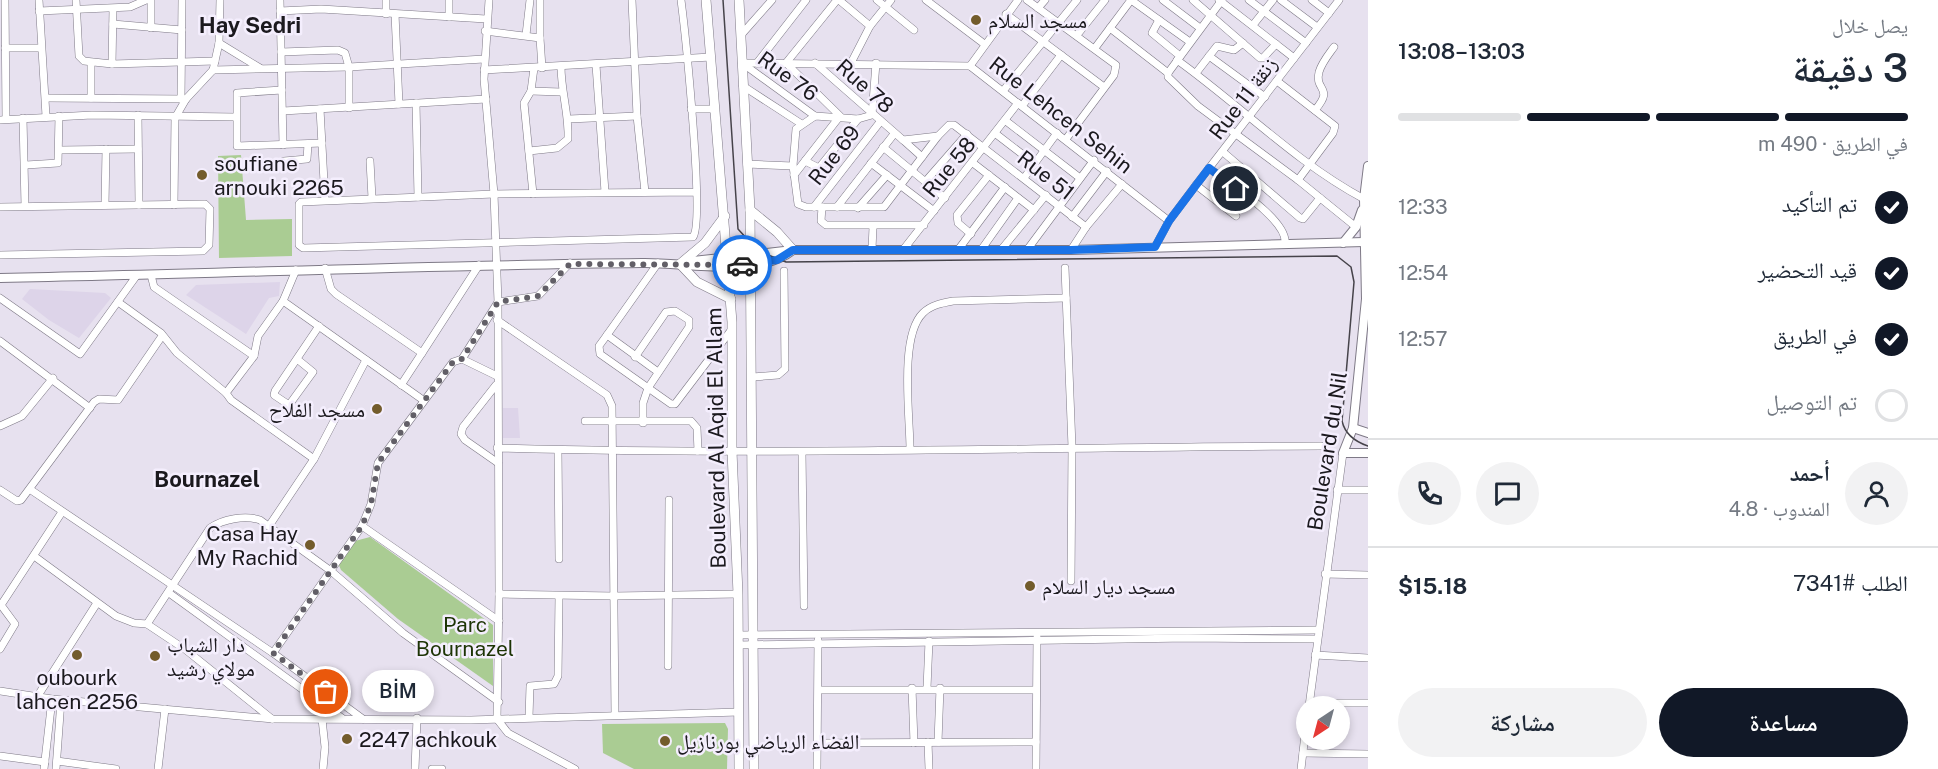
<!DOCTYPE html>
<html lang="ar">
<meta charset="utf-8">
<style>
body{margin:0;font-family:"Public Sans","Noto Naskh Arabic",sans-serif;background:#f2f2f3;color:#1f2937;direction:rtl;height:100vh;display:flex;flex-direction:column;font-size:22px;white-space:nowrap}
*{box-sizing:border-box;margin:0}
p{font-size:20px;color:#747a83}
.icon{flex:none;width:33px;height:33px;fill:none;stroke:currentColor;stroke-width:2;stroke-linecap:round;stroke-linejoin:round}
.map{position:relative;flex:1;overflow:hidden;direction:ltr}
.details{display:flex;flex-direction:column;background:#fff;width:570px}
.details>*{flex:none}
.needle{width:39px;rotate:216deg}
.controls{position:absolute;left:1296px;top:696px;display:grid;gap:12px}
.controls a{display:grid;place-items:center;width:54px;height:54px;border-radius:50%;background:#fff;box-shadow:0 3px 9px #0003;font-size:30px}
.pin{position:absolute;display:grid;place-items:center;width:51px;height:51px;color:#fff;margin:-26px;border:3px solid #fff;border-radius:50%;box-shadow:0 2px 6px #0007}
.courier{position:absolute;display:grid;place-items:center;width:60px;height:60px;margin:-30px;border:4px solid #1a73e8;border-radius:50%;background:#fff;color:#222;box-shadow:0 2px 8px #0007}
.bubble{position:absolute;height:42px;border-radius:21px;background:#fff;box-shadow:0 3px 9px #0003;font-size:20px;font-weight:600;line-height:42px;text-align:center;direction:rtl}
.overview em{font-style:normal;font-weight:600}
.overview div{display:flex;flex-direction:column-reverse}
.overview{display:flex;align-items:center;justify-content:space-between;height:102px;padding:0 30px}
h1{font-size:39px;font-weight:600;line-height:45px}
.bar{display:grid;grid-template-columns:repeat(4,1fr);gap:9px 6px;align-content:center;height:72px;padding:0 30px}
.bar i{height:8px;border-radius:4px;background:#e0e1e3}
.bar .on{background:#111827}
.bar p{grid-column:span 4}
.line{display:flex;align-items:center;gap:15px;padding:0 30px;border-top:2px solid #e0e1e3}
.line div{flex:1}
.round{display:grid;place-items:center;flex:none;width:63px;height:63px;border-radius:32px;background:#f2f2f3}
ol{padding:0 30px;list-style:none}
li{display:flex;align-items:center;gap:18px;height:66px}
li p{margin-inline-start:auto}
li .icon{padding:6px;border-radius:50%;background:#111827;color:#fff;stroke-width:4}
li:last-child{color:#747a83}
li i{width:33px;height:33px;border:3px solid #e0e1e3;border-radius:50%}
.cta{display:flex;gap:12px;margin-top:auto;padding:12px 30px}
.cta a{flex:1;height:69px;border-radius:36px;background:#111827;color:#fff;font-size:24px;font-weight:600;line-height:69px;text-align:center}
.cta a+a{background:#f2f2f3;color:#1f2937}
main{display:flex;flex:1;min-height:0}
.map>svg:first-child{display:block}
.built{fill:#ddd4e9}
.green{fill:#aacc93}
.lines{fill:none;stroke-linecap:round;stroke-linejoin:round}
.minor-casing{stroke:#7e7986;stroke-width:8}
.tertiary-casing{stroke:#7e7986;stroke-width:10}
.secondary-casing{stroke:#7e7986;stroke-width:10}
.minor{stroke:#fff;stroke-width:7}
.tertiary{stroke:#fff;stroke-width:8}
.secondary{stroke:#fff;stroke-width:9}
.tram{stroke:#46434a;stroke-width:1.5}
.done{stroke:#625f67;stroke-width:6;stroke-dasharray:0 10.8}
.route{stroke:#1a73e8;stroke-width:8}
.poi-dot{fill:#735c2c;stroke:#f4eefd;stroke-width:2}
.labels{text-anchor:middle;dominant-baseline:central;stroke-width:5;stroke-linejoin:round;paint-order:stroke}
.poi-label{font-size:21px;fill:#1b191e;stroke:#f4eefd;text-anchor:start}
.street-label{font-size:21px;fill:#1b191e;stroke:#f4eefd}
.park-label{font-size:21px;fill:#1d3405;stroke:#f4eefd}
.neighbourhood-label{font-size:22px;font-weight:bold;fill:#1b191e;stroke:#f4eefd}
</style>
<main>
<section class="details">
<div class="overview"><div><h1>3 دقيقة</h1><p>يصل خلال</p></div><em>13:03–13:08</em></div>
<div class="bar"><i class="on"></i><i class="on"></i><i class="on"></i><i></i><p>في الطريق · 490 m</p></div>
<ol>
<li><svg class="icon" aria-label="check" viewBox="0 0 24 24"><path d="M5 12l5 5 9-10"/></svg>تم التأكيد<p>12:33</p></li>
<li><svg class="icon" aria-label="check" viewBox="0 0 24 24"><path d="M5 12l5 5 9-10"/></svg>قيد التحضير<p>12:54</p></li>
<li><svg class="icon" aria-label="check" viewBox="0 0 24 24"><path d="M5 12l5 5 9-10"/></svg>في الطريق<p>12:57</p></li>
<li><i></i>تم التوصيل</li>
</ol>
<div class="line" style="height:108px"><a class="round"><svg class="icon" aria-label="person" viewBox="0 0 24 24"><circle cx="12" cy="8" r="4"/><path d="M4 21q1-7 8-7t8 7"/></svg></a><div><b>أحمد</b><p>المندوب · 4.8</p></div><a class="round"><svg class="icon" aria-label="chat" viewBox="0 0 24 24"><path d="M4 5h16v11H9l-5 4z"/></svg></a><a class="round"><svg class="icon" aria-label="phone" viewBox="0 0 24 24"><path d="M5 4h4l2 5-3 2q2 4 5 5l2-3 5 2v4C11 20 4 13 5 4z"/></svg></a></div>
<div class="line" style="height:78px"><div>الطلب #7341</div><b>$15.18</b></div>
<div class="cta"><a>مساعدة</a><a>مشاركة</a></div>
</section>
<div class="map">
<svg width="1368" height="769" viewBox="0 0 1368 769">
<rect width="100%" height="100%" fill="#e7e1ef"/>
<g class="built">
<path d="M280,282L279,296L269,298L246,334L186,295L196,285Z"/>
<path d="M30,289L105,293L111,298L79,338L49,320L22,299Z"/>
<path d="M503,408H518L520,438H503Z"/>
</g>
<g class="green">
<path d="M241,155L246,220L292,219V256L219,258L218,156Z"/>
<path d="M370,537L493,625V686L398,619L341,570L338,563L355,541Z"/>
<path d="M725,723L728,729L727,769H634L603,753L602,724Z"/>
</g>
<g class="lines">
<g class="minor-casing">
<g id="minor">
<path d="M5,0L6,119"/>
<path d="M39,0L46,116"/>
<path d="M76,0L79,56L84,61L112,64L215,61"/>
<path d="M280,0L283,145"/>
<path d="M386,0V14"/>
<path d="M489,0L484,79L494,194L498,302L499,594L497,719L508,733L575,769"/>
<path d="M540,0V38"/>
<path d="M632,0L637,116L645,192"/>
<path d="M681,0C685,31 705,222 693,237L303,248L299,245V204L301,202L494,194L696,192"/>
<path d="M839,0L870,26"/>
<path d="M877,0L914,30"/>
<path d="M926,0L983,43"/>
<path d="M1027,0L1116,65L1114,75L1066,139"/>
<path d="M1131,0L1110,28L1168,73"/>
<path d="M1131,0L1190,42"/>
<path d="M1163,0L1200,28"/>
<path d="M1193,0L1260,58H1263L1276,44"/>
<path d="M1219,0L1294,58"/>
<path d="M1222,0L1168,73V77L1198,106L1298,180L1333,133L1335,126L1277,81"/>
<path d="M1249,0L1306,43"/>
<path d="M1281,0L1317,27"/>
<path d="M1312,0L1329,13"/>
<path d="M1038,8L1045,0"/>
<path d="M39,11L130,7L146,0"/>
<path d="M280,11L321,9L486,19"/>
<path d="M395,14L399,104"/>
<path d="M1006,14L1104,87"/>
<path d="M449,17V0"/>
<path d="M1159,20L1152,33L1180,56"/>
<path d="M113,24L182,30"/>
<path d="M1253,25L1273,0"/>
<path d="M151,28V0"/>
<path d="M485,31L540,38L542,68"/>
<path d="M526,35L530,0"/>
<path d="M741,35L772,0"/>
<path d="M1077,35L1105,0"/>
<path d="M219,43L260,68"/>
<path d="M5,48H40"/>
<path d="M1095,48L1110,28"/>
<path d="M281,52L338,50L345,53L349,67V108"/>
<path d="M1209,56L1265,97"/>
<path d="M1177,60C1240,105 1295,162 1364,199"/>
<path d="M91,63V98"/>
<path d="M742,63L970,66L1169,221"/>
<path d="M742,63L815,116"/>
<path d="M757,63L806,0"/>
<path d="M815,63L903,140L938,136L949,125H954L1086,227"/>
<path d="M851,63L870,26L891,0"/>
<path d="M876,63L872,115L858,119L815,116L796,129L793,166L798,204L806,207H884L938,136"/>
<path d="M112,64L113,9"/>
<path d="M596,65L605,192"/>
<path d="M970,66L1018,0"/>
<path d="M213,70L349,67L484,59"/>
<path d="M484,70L711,57"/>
<path d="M1196,73L1217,46L1234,50L1243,43"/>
<path d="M743,86L800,123"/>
<path d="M282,90L237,93V146L322,143"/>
<path d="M531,91L561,92"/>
<path d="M1003,91L1077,0"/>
<path d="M46,98L186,99"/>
<path d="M181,99L182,0"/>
<path d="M416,103L418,197"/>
<path d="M1022,106L1061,55"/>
<path d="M320,109L325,200"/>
<path d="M691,109H715"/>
<path d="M1315,110C1335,87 1314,91 1319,72C1322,62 1329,54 1334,47"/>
<path d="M283,111L486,99"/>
<path d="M138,115L139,205"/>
<path d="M23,118L25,206"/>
<path d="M569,119L637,116"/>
<path d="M0,120L92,115L236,117"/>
<path d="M1006,121L1080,178"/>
<path d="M996,134L1035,164"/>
<path d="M903,140L922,157"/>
<path d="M883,147L945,198"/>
<path d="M60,150L138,149"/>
<path d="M529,151L557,148L568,139C569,113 561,92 561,66"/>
<path d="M1223,152L1300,218L1303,219L1320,198"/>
<path d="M284,161L307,159L308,144"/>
<path d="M370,161L372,198"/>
<path d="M805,161L819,168L858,119"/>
<path d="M871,163L934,211"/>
<path d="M973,163L1034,210"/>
<path d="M747,164L793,166"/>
<path d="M26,165L58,163L59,116"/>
<path d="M1209,168C1228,183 1289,220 1285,244"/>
<path d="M794,175L840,116L786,63L837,0"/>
<path d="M1024,178L1057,133"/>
<path d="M1298,180L1356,227"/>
<path d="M925,182L967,134"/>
<path d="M1196,185L1236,216"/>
<path d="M533,194L524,103L531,91L534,68"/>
<path d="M105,205L106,149"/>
<path d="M174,205L175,118L186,99L213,70L219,43L220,0"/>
<path d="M0,207L205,204L210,209L209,245L203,251L0,255"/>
<path d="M814,207L880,122"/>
<path d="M822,207L821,221L826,225H924"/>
<path d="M837,207L894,134"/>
<path d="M858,208L887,175"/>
<path d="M1072,217L1107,171"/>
<path d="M971,234L958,223L957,215L989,175"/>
<path d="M1155,247L1169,221L1196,185L1339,0"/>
<path d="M872,249L873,227"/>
<path d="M903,250L1018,103"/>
<path d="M958,250L1005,187"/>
<path d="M981,250L1018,198"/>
<path d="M1001,250L1046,195"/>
<path d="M1027,250L1094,160"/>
<path d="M1071,250L1086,227L1122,184"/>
<path d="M325,268L331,289L336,294L422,353L401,385"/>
<path d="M1065,268L1072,447L1071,581"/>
<path d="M296,270L283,301L258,336L254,356L226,393L231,400L314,459"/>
<path d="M151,275L154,287L254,356"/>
<path d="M0,298L80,354L137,275"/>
<path d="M283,301L423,400"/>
<path d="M118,302L161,333L177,353L226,393"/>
<path d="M497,320L607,395L612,406L615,714"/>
<path d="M607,335L599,346L600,354L671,404H675L732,329"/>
<path d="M0,341L90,408"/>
<path d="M422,353L479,265"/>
<path d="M635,357L666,312L675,311L689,320V327L648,388L643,403V423"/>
<path d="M297,359L313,372L289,405L274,395L275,391L319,326"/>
<path d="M462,359L498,302L538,296L570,263"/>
<path d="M658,372L607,335L658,263"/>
<path d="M753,377L778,375L785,369L784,271"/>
<path d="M496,385L463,427L461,434L465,440L498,463"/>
<path d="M585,421H691L697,428L698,451"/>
<path d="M0,426L22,416L53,378"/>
<path d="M497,448C772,456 1047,447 1321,446"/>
<path d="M910,449C910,417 899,336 923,313C931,305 942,303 953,301L1066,298"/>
<path d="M558,450L559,559"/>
<path d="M802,452L804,606"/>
<path d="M0,490L17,501L21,500L94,402L99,399L118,400L162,336"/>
<path d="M31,490L273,653L363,719"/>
<path d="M1337,490H1368"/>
<path d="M269,526L314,459L366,360"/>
<path d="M362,526L499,621"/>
<path d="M34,556L116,616L134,623L147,624L186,650L272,719"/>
<path d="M1325,574L1368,575"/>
<path d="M169,593L342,718"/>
<path d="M499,594L614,596L738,594"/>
<path d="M147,624L210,528C223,519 245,515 260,520L331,571L403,633L499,702"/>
<path d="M738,635L1317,630"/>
<path d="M738,645L1188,638L1317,639"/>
<path d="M0,649L15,624L1,605L62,512"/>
<path d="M273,653L362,526L371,504L378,463L453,362L462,359L497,376"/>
<path d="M1315,655L1368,658"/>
<path d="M668,666L669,500"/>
<path d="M912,688L914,743"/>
<path d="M927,688L929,641"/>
<path d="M819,690H1036"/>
<path d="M0,691L52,699L273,719L471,720L739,712"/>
<path d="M37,697L97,603"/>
<path d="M1310,703H1368"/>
<path d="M1309,706L1343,453"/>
<path d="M529,717L530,686L554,684L558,676L559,596"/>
<path d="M322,719L325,747L323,769"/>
<path d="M928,742L929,769"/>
<path d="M938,742L940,688"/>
<path d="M819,743L1036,742"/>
<path d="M1303,753L1368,754"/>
<path d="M0,756L45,762"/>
<path d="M57,761L116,769"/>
<path d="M44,769L52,699"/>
<path d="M56,769L61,700"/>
<path d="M158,769L165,709"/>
<path d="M415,769L417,718"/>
<path d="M432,769H442"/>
<path d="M817,769L818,640"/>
<path d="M1036,769L1037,637"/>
<path d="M1301,769L1306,726"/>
</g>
</g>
<g class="tertiary-casing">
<g id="tertiary">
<path d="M1368,166L1364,199L1366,299L1353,428L1343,453H1368"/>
<path d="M1343,243L1356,227L1362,210"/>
<path d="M684,262L793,250H1071L1364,242"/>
<path d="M0,278C214,274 428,265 642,263C686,262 757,279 793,250"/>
<path d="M1353,428L1368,433"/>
</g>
</g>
<g class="secondary-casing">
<g id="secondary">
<path d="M706,0L732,322V451L738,594L739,769"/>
<path d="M739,0L750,210L754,769"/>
<path d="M750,210L777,232L793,250"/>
<path d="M725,216L705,243L680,264L697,282L731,299"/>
</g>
</g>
<use href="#minor" class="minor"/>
<use href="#tertiary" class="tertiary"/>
<use href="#secondary" class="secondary"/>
<path class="tram" d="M723,0L738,229L758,251L786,262L1337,256L1351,267L1354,282L1342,421C1345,434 1356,442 1368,446"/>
</g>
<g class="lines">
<path class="done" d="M326,692L273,653L362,526L371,504L378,463L453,362L462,359L498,302L538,296L570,264L742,265"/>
<path class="route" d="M742,265L777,260L793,250H1071L1155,247L1169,221L1209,168L1236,189"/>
</g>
<g class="poi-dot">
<circle cx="976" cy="20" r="6"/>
<circle cx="202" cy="175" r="6"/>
<circle cx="377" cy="409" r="6"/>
<circle cx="310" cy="545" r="6"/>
<circle cx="1030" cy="586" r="6"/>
<circle cx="77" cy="655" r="6"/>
<circle cx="155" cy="656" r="6"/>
<circle cx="347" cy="739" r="6"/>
<circle cx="665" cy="741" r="6"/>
</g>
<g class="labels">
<g class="poi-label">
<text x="988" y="20">مسجد السلام</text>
<text x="214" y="163">soufiane<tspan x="214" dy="24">arnouki 2265</tspan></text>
<text x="365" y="409" text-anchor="end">مسجد الفلاح</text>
<text x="298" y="533" text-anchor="end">Casa Hay<tspan x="298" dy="24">My Rachid</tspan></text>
<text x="1042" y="586">مسجد ديار السلام</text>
<text x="167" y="644">دار الشباب<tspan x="167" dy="24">مولاي رشيد</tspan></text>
<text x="77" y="677" text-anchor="middle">oubourk<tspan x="77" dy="24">lahcen 2256</tspan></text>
<text x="359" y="739">2247 achkouk</text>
<text x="677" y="741">الفضاء الرياضي بورنازيل</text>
</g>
<g class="street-label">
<text transform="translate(788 76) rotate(36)">Rue 76</text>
<text transform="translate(865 86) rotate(42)">Rue 78</text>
<text transform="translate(1243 98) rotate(-53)">Rue 11 زنقة</text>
<text transform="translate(1061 115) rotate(38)">Rue Lehcen Sehin</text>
<text transform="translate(834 155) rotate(-52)">Rue 69</text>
<text transform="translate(949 167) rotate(-51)">Rue 58</text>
<text transform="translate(1046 175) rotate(38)">Rue 51</text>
<text transform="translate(716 438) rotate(-91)">Boulevard Al Aqid El Allam</text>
<text transform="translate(1327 451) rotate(-81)">Boulevard du Nil</text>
</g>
<g class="park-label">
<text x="465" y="624">Parc<tspan x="465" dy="24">Bournazel</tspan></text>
</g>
<g class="neighbourhood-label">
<text x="250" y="25">Hay Sedri</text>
<text x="207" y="479">Bournazel</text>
</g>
</g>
</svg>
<div class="controls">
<a><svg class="needle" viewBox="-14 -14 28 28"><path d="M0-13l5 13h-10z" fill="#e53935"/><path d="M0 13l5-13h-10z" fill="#747a83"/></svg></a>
</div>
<div class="pin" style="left:326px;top:692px;background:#ea580c"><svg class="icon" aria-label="bag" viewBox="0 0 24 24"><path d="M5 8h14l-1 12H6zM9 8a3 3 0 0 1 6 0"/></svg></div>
<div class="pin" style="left:1236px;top:189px;background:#1f2937"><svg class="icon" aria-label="home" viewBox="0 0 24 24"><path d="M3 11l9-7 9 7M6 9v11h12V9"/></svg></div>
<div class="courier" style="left:742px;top:265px"><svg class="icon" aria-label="car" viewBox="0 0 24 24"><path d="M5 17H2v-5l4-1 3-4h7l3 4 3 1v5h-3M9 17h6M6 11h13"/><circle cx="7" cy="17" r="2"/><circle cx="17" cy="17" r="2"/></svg></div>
<div class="bubble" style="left:362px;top:670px;width:72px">BİM</div>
</div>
</main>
